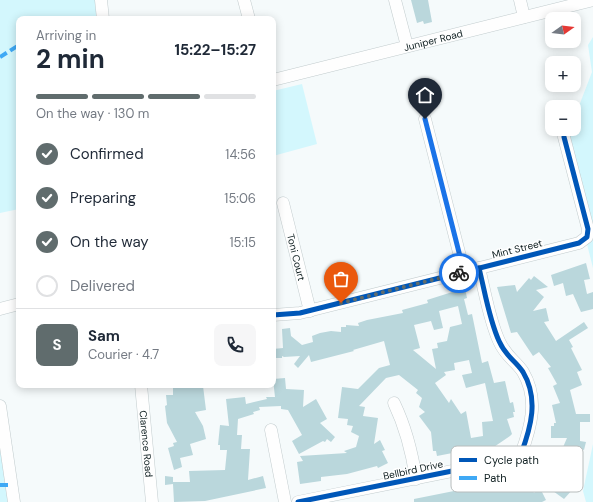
<!DOCTYPE html>
<meta charset="utf-8">
<style>
body{margin:0;font-family:"DM Sans",sans-serif;background:#f6f6f7;color:#1f2937;height:100vh;display:flex;flex-direction:column;font-size:15px;white-space:nowrap}
*{box-sizing:border-box;margin:0}
p{font-size:13px;color:#747a83}
.icon{flex:none;width:22px;height:22px;fill:none;stroke:currentColor;stroke-width:2;stroke-linecap:round;stroke-linejoin:round}
.map{position:relative;flex:1;overflow:hidden}
.drawer{position:absolute;left:16px;top:16px;width:260px;height:372px;display:flex;flex-direction:column;background:#fff;border-radius:8px;box-shadow:0 2px 10px #0003}
.drawer>*{flex:none}
.needle{width:26px;rotate:76deg}
.tools{position:absolute;left:545px;top:12px;display:grid;gap:8px}
.tools a{display:grid;place-items:center;width:36px;height:36px;border-radius:8px;background:#fff;box-shadow:0 2px 10px #0003;font-size:20px}
.pin{position:absolute;display:grid;place-items:center;width:34px;height:34px;color:#fff;margin:-41px -17px;border-radius:50% 50% 50% 0;rotate:-45deg;box-shadow:0 0 4px #0007}
.pin .icon{rotate:45deg}
.courier{position:absolute;display:grid;place-items:center;width:40px;height:40px;margin:-20px;border:3px solid #1a73e8;border-radius:50%;background:#fff;color:#222;box-shadow:0 1px 5px #0007}
.headline em{font-style:normal;font-weight:700}
.headline div{display:flex;flex-direction:column-reverse}
.headline{display:flex;align-items:center;justify-content:space-between;height:68px;padding:0 20px}
h1{font-size:26px;font-weight:700;line-height:30px}
.bar{display:grid;grid-template-columns:repeat(4,1fr);gap:6px 4px;align-content:center;height:48px;padding:0 20px}
.bar i{height:5px;border-radius:3px;background:#e0e1e3}
.bar .selected{background:#606c6d}
.bar p{grid-column:span 4}
.line{display:flex;align-items:center;gap:10px;padding:0 20px;border-top:1px solid #e0e1e3}
.line div{flex:1}
.round{display:grid;place-items:center;flex:none;width:42px;height:42px;border-radius:8px;background:#f6f6f7}
ol{padding:0 20px;list-style:none}
li{display:flex;align-items:center;gap:12px;height:44px}
li p{margin-inline-start:auto}
li .icon{padding:4px;border-radius:50%;background:#606c6d;color:#fff;stroke-width:4}
li:last-child{color:#747a83}
li i{width:22px;height:22px;border:2px solid #e0e1e3;border-radius:50%}
.map>svg:first-child{display:block}
.green{fill:#d3f7fd}
.building{fill:#bad7dc;fill-rule:evenodd}
.lines{fill:none;stroke-linecap:round;stroke-linejoin:round}
.minor-casing{stroke:#c2ccce;stroke-width:13}
.minor{stroke:#fefefe;stroke-width:12}
.quiet{stroke:#3fa9f5;stroke-width:4;stroke-dasharray:8 4;stroke-linecap:butt}
.cycleway-casing{stroke:#fff;stroke-width:8}
.cycleway{stroke:#0057b8;stroke-width:5}
.done{stroke:#606c6d;stroke-width:4;stroke-dasharray:0 7.2}
.route{stroke:#1a73e8;stroke-width:5}
.labels{text-anchor:middle;dominant-baseline:central;stroke-width:3;stroke-linejoin:round;paint-order:stroke}
.street-label{font-size:10px;fill:#0f1f21;stroke:#fff}
.key{fill:#fff;stroke:#b7bcbc;stroke-width:1}
.key-label{font-size:11px;fill:#0f1f21}
</style>
<div class="map">
<svg width="593" height="502" viewBox="0 0 593 502">
<rect width="100%" height="100%" fill="#f5fafb"/>
<g class="green">
<path d="M0,0H96L97,19H19V209L0,213Z"/>
<path d="M593,37V268L558,129H574V119L592,72L588,45Z"/>
<path d="M302,84L317,144L273,156V91Z"/>
<path d="M0,437L11,502H0Z"/>
<path d="M593,444V502H586L583,491Z"/>
</g>
<g class="building">
<path d="M411,0H428L432,22L424,24L423,21L417,23Z"/>
<path d="M586,263L590,279L584,280L587,294L593,292V309L581,312L573,294L566,296L563,283L554,286L551,275Z"/>
<path d="M534,276L548,287L536,290L544,297L533,311L546,308L549,321L544,322L556,341L584,322L588,328L569,340L573,347L571,348L582,370L577,372L582,385L570,390L576,414H590V422H580V441L586,442L584,450L578,448L575,453L573,452L564,473L577,481L573,489L564,499L542,483L547,476L543,475L550,461L548,460L552,450L560,454L567,438H551V426H554V423H556L552,405L560,403L553,386L557,384L548,368L551,367L539,352L533,356L517,332L511,333L497,287L515,285L517,292L529,278L531,280Z"/>
<path d="M465,288L467,298L464,299L468,315L472,314L482,363L488,361L494,383L505,381L510,403L513,402L515,412H513L514,417L507,419L512,434L510,436L488,451L489,453L480,455L478,448L437,456L436,451H433L431,432L419,416L425,412L419,407L422,398L416,393L418,390L399,375L386,378L359,406L365,407L363,416L378,418L374,444L380,440L385,450L382,451L388,463L378,468L377,466L347,474L321,477V481L300,484L297,462L303,461L300,456L347,453L344,451L356,447L359,436L351,432L353,426L347,425L348,419L338,418L342,387L358,389L379,368L390,365L384,341L353,350L354,351L311,362L309,355L298,368L294,364L300,356L284,357L282,356V358H273V349L283,348L282,329L290,328L291,336L302,345L313,342L312,336L320,333L331,331L341,332V327H346V325L359,326L358,323L367,320L403,313L402,310L428,303L427,300ZM458,306L462,324L450,327L447,341L437,343L438,348L432,349L436,369L413,350L420,348L414,325L431,321L434,330L443,328L439,311ZM469,360L472,373L462,375L466,388L485,383L493,421L482,422L483,436L471,438L466,411L461,414L451,399L449,403L435,383L446,375L444,372L455,370L454,363Z"/>
<path d="M285,378L286,389L304,390L303,407L316,399L327,419L320,423L335,437L331,442L327,439L325,442L323,441L299,454L292,441L302,435L288,410L281,409V406L259,407L260,410L253,412L254,414L238,419L237,435H242L241,449H250L248,480L263,476L266,488L205,501L174,502L173,484L165,485V476L173,477V482H190L189,471L225,470L227,450H220V445H218L220,425L229,426L226,399L245,397L246,404L267,399L266,397H275L273,379Z"/>
<path d="M173,385H179L180,388L203,386L206,410L195,412L203,426L206,439L190,444L193,455L180,458L182,467L174,470L168,448L174,446L173,443L177,442L167,423L165,406L167,405L166,395H173Z"/>
<path d="M510,480L513,487L530,481L534,493L539,486L546,500L542,502H414V499L489,484L490,487Z"/>
</g>
<g class="lines">
<g class="minor-casing">
<g id="minor">
<path d="M101,0L103,19"/>
<path d="M244,0L249,19"/>
<path d="M395,0L407,46"/>
<path d="M520,0L524,17"/>
<path id="s1" d="M273,80L593,0"/>
<path d="M425,119L464,272"/>
<path id="s2" d="M283,203L310,311"/>
<path d="M0,309L19,304"/>
<path d="M273,315L300,313L579,243L587,237L588,229L564,137"/>
<path id="s3" d="M141,385L152,502"/>
<path d="M394,403C406,428 412,452 416,479"/>
<path d="M0,406L14,502"/>
<path d="M271,430L285,502"/>
<path d="M298,502L512,459L521,454C531,427 539,399 523,372C515,360 506,357 499,341C489,319 485,292 479,268"/>
</g>
</g>
<use href="#minor" class="minor"/>
<g class="quiet">
<path d="M0,57L19,45"/>
<path d="M0,485H12"/>
</g>
<g class="cycleway-casing">
<g id="cycleway">
<path d="M273,315L300,313L579,243L587,237L588,229L564,137"/>
<path d="M298,502L512,459L521,454C531,427 539,399 523,372C515,360 506,357 499,341C489,319 485,292 479,268"/>
</g>
</g>
<use href="#cycleway" class="cycleway"/>
</g>
<g class="lines">
<path class="done" d="M341,303L459,273"/>
<path class="route" d="M425,119L464,272L459,273"/>
</g>
<g class="labels">
<g class="street-label">
<text stroke="none"><textPath href="#s1" startOffset="165">Juniper Road</textPath></text>
<text transform="translate(517 249) rotate(-14)">Mint Street</text>
<text stroke="none"><textPath href="#s2" startOffset="56">Toni Court</textPath></text>
<text stroke="none"><textPath href="#s3" startOffset="59">Clarence Road</textPath></text>
<text transform="translate(413 470) rotate(-12)">Bellbird Drive</text>
</g>
</g>
<rect x="451" y="446" width="132" height="46" rx="6" class="key"/>
<rect x="459" y="458" width="18" height="4" fill="#0057b8"/>
<rect x="459" y="476" width="18" height="4" fill="#3fa9f5"/>
<g class="key-label">
<text x="484" y="464">Cycle path</text>
<text x="484" y="482">Path</text>
</g>
</svg>
<div class="tools">
<a><svg class="needle" viewBox="-14 -14 28 28"><path d="M0-13l5 13h-10z" fill="#e53935"/><path d="M0 13l5-13h-10z" fill="#747a83"/></svg></a>
<a>+</a>
<a>−</a>
</div>
<div class="pin" style="left:341px;top:303px;background:#ea580c"><svg class="icon" aria-label="bag" viewBox="0 0 24 24"><path d="M5 8h14l-1 12H6zM9 8a3 3 0 0 1 6 0"/></svg></div>
<div class="pin" style="left:425px;top:119px;background:#1f2937"><svg class="icon" aria-label="home" viewBox="0 0 24 24"><path d="M3 11l9-7 9 7M6 9v11h12V9"/></svg></div>
<div class="courier" style="left:459px;top:273px"><svg class="icon" aria-label="bike" viewBox="0 0 24 24"><circle cx="6" cy="16" r="4"/><circle cx="18" cy="16" r="4"/><path d="M6 16l4-8h5l3 8M10 8l3 8H6M13 5h3"/></svg></div>
<section class="drawer">
<div class="headline"><div><h1>2 min</h1><p>Arriving in</p></div><em>15:22–15:27</em></div>
<div class="bar"><i class="selected"></i><i class="selected"></i><i class="selected"></i><i></i><p>On the way · 130 m</p></div>
<ol>
<li><svg class="icon" aria-label="check" viewBox="0 0 24 24"><path d="M5 12l5 5 9-10"/></svg>Confirmed<p>14:56</p></li>
<li><svg class="icon" aria-label="check" viewBox="0 0 24 24"><path d="M5 12l5 5 9-10"/></svg>Preparing<p>15:06</p></li>
<li><svg class="icon" aria-label="check" viewBox="0 0 24 24"><path d="M5 12l5 5 9-10"/></svg>On the way<p>15:15</p></li>
<li><i></i>Delivered</li>
</ol>
<div class="line" style="height:72px"><b class="round" style="background:#606c6d;color:#fff">S</b><div><b>Sam</b><p>Courier · 4.7</p></div><a class="round"><svg class="icon" aria-label="phone" viewBox="0 0 24 24"><path d="M5 4h4l2 5-3 2q2 4 5 5l2-3 5 2v4C11 20 4 13 5 4z"/></svg></a></div>
</section>
</div>
